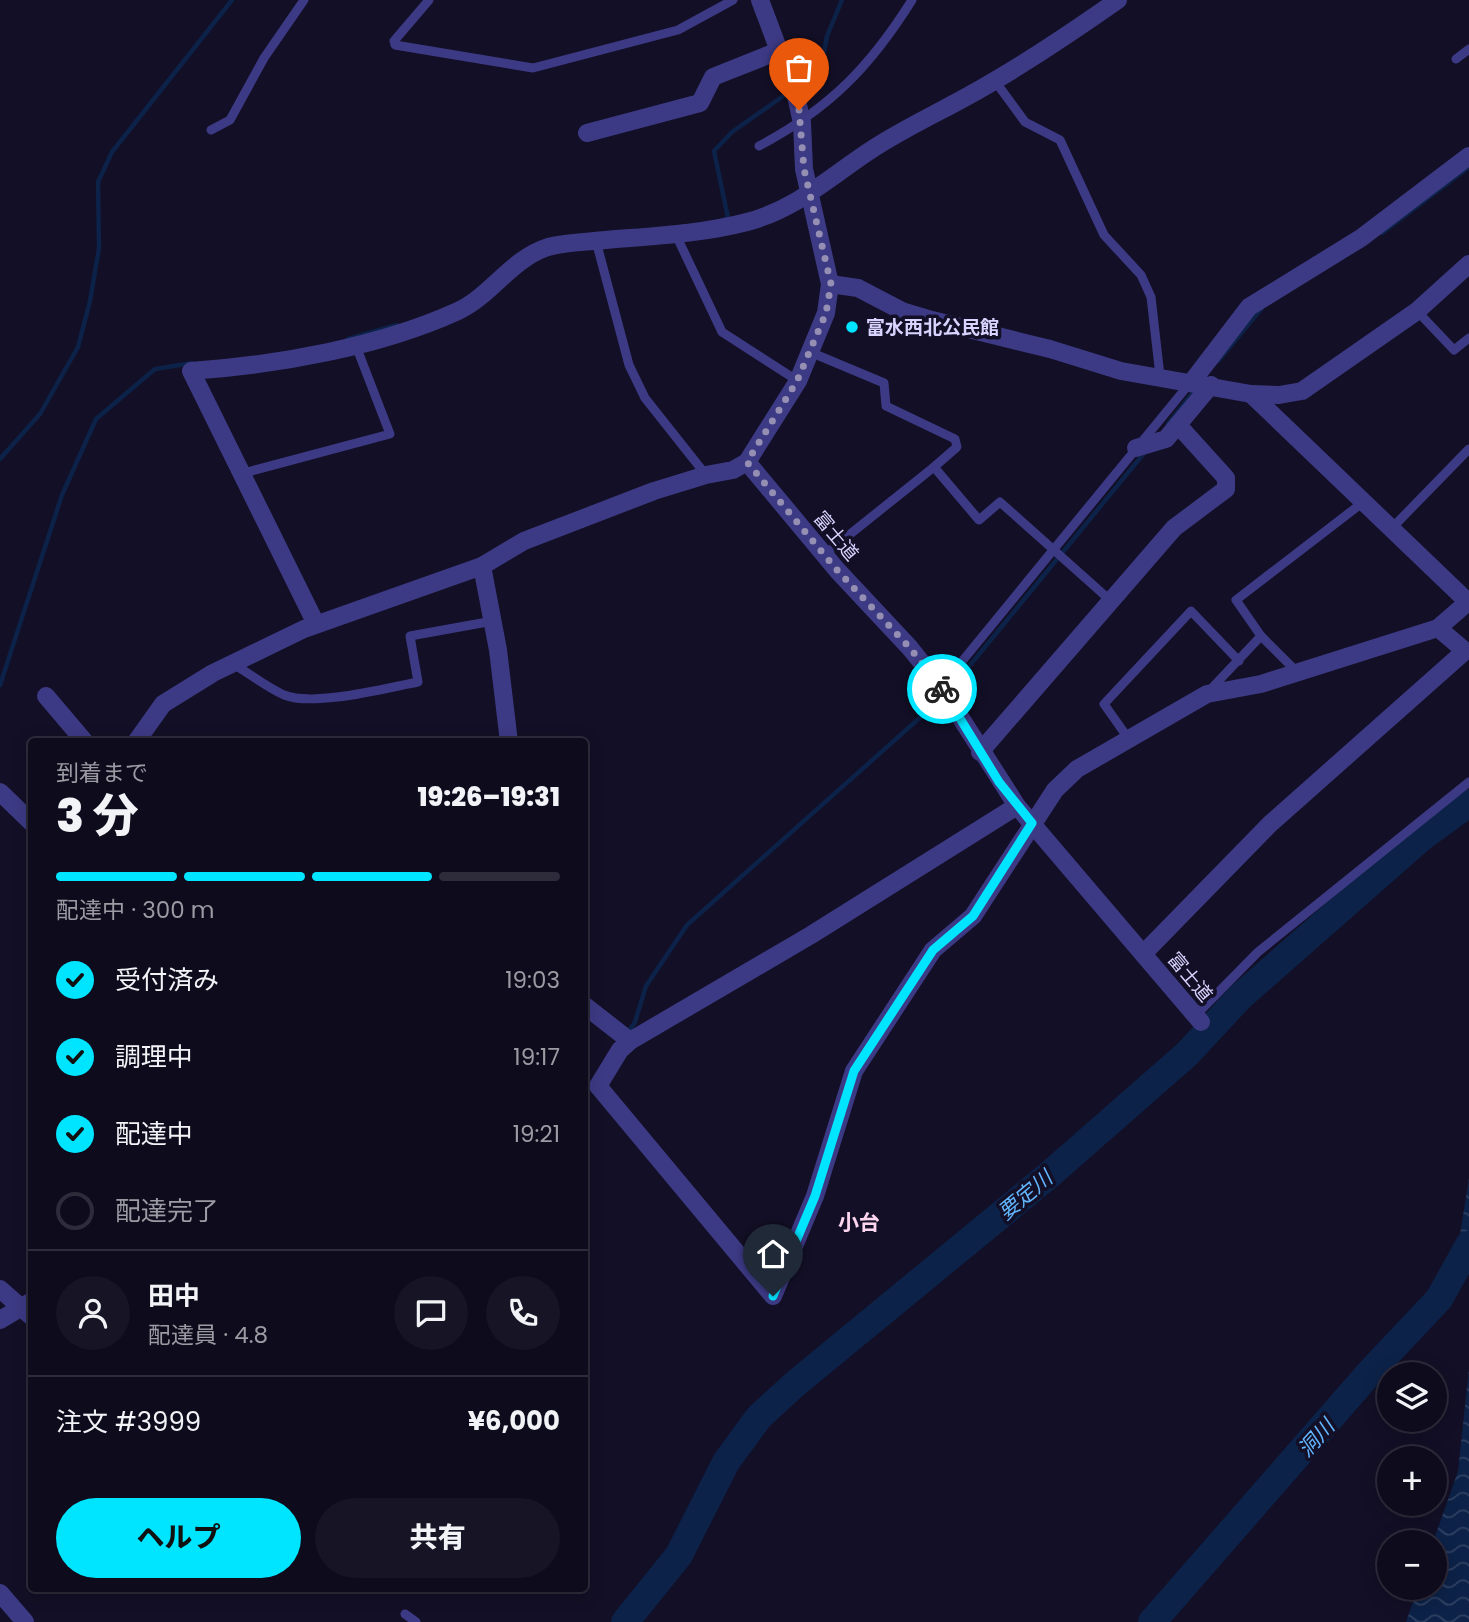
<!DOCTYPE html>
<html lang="ja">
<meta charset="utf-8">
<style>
body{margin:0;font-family:Poppins,"Noto Sans JP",sans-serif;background:#171425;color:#f1f3f6;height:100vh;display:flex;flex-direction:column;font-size:26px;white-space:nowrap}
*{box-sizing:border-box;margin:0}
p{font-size:23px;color:#9b9ba3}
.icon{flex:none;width:38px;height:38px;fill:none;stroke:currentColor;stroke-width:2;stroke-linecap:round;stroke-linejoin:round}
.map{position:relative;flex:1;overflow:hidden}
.sheet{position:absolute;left:28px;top:738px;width:560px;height:854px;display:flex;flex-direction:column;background:#0e0b1c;border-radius:7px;box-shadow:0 4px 18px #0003,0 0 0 2px #2e2b3b}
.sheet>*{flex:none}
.fabs{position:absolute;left:1377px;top:1362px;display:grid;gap:14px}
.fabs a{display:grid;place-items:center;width:70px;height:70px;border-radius:50%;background:#0e0b1c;box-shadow:0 4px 18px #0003,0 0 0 2px #2e2b3b;font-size:35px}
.pin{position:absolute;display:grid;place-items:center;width:60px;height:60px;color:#fff;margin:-72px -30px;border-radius:50% 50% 50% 0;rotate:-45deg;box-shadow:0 0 7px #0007}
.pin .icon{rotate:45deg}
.courier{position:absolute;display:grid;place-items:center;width:70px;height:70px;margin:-35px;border:5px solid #00e5ff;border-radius:50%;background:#fff;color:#222;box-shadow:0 2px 9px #0007}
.overview em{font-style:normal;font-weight:800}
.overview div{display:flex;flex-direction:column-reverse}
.overview{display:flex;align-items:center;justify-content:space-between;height:119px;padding:0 28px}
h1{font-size:46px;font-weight:800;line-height:52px}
.bar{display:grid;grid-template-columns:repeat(4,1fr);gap:10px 7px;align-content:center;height:84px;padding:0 28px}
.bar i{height:9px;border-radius:5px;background:#2e2b3b}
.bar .on{background:#00e5ff}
.bar p{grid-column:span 4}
.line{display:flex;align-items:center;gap:18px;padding:0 28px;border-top:2px solid #2e2b3b}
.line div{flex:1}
.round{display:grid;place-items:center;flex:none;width:74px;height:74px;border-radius:37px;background:#171425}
ol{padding:0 28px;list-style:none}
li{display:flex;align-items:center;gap:21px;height:77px}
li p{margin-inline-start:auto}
li .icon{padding:7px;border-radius:50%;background:#00e5ff;color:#111;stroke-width:4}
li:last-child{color:#9b9ba3}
li i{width:38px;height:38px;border:4px solid #2e2b3b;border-radius:50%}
.primary-button{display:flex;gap:14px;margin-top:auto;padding:14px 28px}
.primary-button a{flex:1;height:80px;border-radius:42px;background:#00e5ff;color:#111;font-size:28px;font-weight:800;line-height:80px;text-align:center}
.primary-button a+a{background:#171425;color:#f1f3f6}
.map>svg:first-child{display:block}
.water{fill:url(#water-waves)}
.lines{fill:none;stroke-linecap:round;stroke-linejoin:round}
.stream{stroke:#0c2248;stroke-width:4.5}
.river{stroke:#0c2248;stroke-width:28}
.service{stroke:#3d3a85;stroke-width:9}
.minor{stroke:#3d3a85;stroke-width:18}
.done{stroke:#948fb3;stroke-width:7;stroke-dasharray:0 12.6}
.route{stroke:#00e5ff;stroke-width:9}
.poi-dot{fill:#00e5ff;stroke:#130f26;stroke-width:2.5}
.labels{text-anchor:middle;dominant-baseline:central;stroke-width:7;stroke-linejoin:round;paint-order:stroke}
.poi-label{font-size:19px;font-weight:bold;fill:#d9d4ff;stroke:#130f26;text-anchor:start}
.street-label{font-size:19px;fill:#d9d4ff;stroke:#130f26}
.water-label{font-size:21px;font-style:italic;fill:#62b6ff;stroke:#130f26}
.neighbourhood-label{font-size:21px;font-weight:bold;fill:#ffd6f0;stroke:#130f26}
</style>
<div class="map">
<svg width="1469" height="1622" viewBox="0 0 1469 1622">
<defs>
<pattern id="water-waves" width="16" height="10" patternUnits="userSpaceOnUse" patternTransform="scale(1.75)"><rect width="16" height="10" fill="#0c2248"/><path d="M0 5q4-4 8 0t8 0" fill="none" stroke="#2f4163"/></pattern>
</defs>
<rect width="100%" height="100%" fill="#130f26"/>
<g class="water">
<path d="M1469,1178V1276L1458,1247Z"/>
<path d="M1469,1369V1622H1406L1418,1587H1435L1433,1542L1458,1471Z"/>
</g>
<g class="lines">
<g class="stream">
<path d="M796,87L822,63L827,36L842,0"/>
<path d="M723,220L728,218L714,151L732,132L789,92"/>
<path d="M1382,233L1469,167"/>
<path d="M348,339L397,325"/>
<path d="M1218,361L1262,308"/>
<path d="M1168,424L1195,390"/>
<path d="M0,459L40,414L78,347L90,301L99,248L98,182L112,152L232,0"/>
<path d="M0,685L62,495L96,419L155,369L192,363"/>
<path d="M948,692L1145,452"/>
<path d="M627,1034L635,1022L646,986L687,925L942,698"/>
<path d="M584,1095L592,1084"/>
</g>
<g class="river">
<path d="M625,1622L679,1555L726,1462L759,1417L795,1384L1049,1175L1187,1054L1240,997L1331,917L1421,838L1469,803"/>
<path d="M1152,1622L1372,1370L1439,1299L1469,1245"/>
</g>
<g class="service">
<path d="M429,0L394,41L395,45L533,68L678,30L733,0"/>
<path d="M1456,59L1469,49"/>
<path d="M995,81L1025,122L1060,140L1104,235L1141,275L1151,297L1160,376"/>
<path d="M211,130L230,120L264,58L304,0"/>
<path d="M759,146C829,109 870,67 912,0"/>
<path d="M676,235L722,332L798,381"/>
<path d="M596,241L629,365L645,398L706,475"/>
<path d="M1417,311L1454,350L1469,338"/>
<path d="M810,352L884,383L886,406L955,439L957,447L934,467"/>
<path d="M240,474L390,434L356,346"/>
<path d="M1391,529L1469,449"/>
<path d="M824,555L934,467L979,520L1000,502L1111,601"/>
<path d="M233,664C249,673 266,687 284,695C314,707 386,688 418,682L410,636L493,621"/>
<path d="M1298,673L1261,636L1236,600L1362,503"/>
<path d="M941,687L1190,383"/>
<path d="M1210,690L1261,636"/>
<path d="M1128,738L1104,704L1191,611L1239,661"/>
<path d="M1195,1016L1258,952L1469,782"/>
<path d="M405,1614L416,1622"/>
</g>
<g class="minor">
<path d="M760,0L796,96L802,123L804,169L830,284L826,313L798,381L747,462L837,570L910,648L941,687L1017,806L1201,1022"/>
<path d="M587,133L700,103L713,77L781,50"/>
<path d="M830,284L858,288L902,311L932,320L1050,349L1121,371L1251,394L1279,395L1302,391L1417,311L1469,264"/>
<path d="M1191,383L1249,307L1361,238L1469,156"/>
<path d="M1251,394L1469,603"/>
<path d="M1136,448L1166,439L1211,385"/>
<path d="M482,566L498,650L509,742"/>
<path d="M316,624L191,371C277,365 379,347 458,311C492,295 511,259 548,247C567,242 586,242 606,240C653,236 701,234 747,222C797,209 832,175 874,148C913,123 955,105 994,81C1037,56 1078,28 1118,0"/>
<path d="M46,696L85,742"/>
<path d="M136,742L163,704L213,673L304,629L482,566L524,541L654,491L706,475L733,470L747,462"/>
<path d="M980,752L1174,528L1226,489V478L1178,425"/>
<path d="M0,792L32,823"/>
<path d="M1017,806L811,935L630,1041L620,1050L598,1086L773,1296L815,1196L854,1071L933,950L973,916L1055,790L1077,769L1207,694L1261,684L1438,628L1469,601"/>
<path d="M1143,954L1270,824L1465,651L1438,628"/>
<path d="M584,1005L630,1041"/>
<path d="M0,1289L32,1317"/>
<path d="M0,1320L32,1301"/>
<path d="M0,1593L25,1622"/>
</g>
</g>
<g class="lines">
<path class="done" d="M799,110L804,169L831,284L826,313L797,381L747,462L837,570L910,648L942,689"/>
<path class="route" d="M773,1296L815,1196L854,1071L933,950L973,916L1032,823L999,782L942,689"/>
</g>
<circle class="poi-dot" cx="852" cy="327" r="7"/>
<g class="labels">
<g class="poi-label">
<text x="866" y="327">富水西北公民館</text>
</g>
<g class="street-label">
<text transform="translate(836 536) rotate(50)">富士道</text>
<text transform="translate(1190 977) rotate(50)">富士道</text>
</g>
<g class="water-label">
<text transform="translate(1025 1195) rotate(-40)">要定川</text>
<text transform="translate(1316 1438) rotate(-48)">洞川</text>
</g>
<g class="neighbourhood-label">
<text x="859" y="1222">小台</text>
</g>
</g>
</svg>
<div class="fabs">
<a><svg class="icon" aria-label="layers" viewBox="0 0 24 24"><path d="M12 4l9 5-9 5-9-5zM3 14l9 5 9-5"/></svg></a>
<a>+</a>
<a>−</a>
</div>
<div class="pin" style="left:799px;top:110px;background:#ea580c"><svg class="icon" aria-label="bag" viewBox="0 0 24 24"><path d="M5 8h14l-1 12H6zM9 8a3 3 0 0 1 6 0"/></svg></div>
<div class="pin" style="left:773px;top:1296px;background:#1f2937"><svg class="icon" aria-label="home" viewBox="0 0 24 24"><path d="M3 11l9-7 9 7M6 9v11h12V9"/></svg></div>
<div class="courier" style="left:942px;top:689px"><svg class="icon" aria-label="bike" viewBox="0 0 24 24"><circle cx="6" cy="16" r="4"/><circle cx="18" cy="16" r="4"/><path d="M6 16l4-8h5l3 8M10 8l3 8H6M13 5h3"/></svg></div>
<section class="sheet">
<div class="overview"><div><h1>3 分</h1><p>到着まで</p></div><em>19:26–19:31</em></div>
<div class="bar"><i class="on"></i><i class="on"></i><i class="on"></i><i></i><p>配達中 · 300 m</p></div>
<ol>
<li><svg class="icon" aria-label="check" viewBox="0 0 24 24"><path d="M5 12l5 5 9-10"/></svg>受付済み<p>19:03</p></li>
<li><svg class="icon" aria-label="check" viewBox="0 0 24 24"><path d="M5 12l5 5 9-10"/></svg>調理中<p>19:17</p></li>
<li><svg class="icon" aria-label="check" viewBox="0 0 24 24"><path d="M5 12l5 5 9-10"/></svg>配達中<p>19:21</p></li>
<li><i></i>配達完了</li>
</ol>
<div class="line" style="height:126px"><a class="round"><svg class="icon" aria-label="person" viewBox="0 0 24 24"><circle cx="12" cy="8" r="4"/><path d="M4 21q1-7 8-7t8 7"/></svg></a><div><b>田中</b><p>配達員 · 4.8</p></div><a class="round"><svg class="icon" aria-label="chat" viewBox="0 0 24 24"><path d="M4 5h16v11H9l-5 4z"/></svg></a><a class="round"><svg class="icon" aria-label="phone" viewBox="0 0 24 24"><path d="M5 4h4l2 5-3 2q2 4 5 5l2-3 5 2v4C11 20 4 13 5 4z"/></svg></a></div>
<div class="line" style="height:91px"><div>注文 #3999</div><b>¥6,000</b></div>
<div class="primary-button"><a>ヘルプ</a><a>共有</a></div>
</section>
</div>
